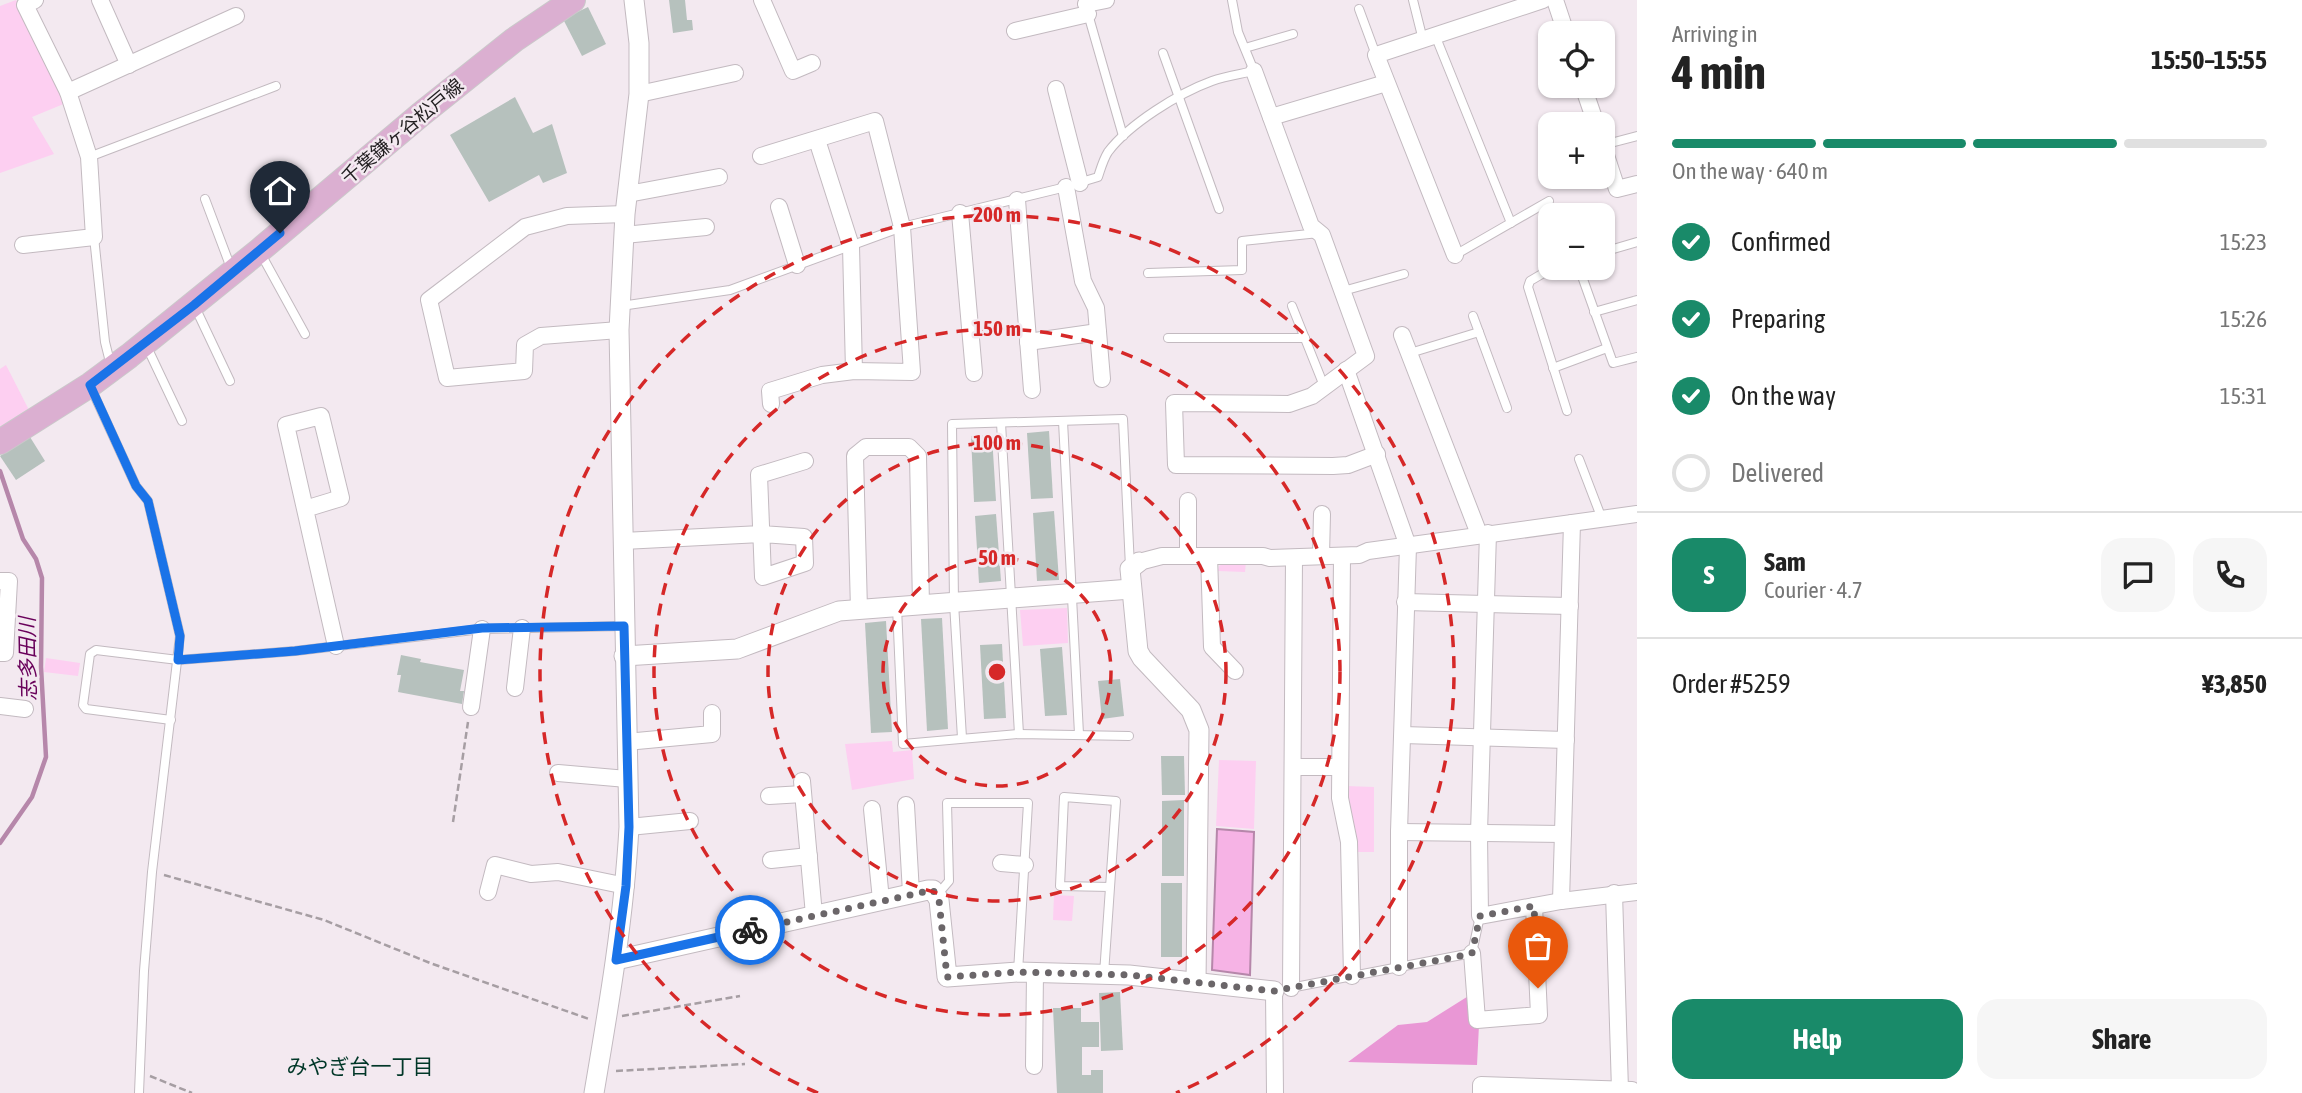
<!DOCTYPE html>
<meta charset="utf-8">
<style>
body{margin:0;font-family:"Asap Condensed","Noto Sans JP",sans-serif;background:#f6f6f6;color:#222;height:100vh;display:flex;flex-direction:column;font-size:26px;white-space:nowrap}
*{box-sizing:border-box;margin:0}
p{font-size:23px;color:#767676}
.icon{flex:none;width:38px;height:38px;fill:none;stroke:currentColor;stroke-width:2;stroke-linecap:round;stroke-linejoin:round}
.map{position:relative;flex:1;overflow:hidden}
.sheet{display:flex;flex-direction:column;background:#fff;width:665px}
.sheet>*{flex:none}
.buttons{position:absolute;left:1538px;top:21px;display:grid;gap:14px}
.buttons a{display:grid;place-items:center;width:77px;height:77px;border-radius:14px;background:#fff;box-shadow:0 2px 5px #0004;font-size:35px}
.pin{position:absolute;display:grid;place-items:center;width:60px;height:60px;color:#fff;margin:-72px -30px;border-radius:50% 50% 50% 0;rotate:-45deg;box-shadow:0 0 7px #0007}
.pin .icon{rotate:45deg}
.courier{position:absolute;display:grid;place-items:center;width:70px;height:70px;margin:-35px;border:5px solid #1a73e8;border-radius:50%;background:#fff;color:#222;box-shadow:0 2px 9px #0007}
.head em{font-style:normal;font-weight:700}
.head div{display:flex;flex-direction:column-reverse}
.head{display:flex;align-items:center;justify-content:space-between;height:119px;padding:0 35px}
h1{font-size:46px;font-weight:700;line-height:52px}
.bar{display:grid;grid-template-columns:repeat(4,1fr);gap:10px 7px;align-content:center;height:84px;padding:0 35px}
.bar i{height:9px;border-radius:5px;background:#e0e0e0}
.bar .selected{background:#198a69}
.bar p{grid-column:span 4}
.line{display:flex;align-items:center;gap:18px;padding:0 35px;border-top:2px solid #e0e0e0}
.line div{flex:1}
.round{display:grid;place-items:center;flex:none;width:74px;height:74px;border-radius:21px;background:#f6f6f6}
ol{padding:0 35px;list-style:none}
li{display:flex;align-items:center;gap:21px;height:77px}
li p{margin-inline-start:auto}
li .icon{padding:7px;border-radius:50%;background:#198a69;color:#fff;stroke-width:4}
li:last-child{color:#767676}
li i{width:38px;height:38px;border:4px solid #e0e0e0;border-radius:50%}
.action{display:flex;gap:14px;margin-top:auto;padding:14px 35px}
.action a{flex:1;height:80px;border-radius:21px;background:#198a69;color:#fff;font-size:28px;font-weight:700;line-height:80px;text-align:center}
.action a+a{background:#f6f6f6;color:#222}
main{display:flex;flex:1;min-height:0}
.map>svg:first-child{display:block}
.green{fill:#fdcff1}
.forest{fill:#e997d5}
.water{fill:#f6b3e5;stroke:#b687aa;stroke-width:2}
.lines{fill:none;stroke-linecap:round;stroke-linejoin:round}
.stream{stroke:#b687aa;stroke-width:4.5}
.building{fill:#b6c1bd}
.service-casing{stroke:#c3bac0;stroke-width:10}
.minor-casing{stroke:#c3bac0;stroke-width:18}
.tertiary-casing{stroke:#c3bac0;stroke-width:21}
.primary-casing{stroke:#cac9ca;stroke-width:26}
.path{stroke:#a69ea3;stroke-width:2.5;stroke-dasharray:7 3.5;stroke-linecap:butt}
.service{stroke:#fff;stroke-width:8}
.minor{stroke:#fff;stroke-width:16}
.tertiary{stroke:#fff;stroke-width:19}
.primary{stroke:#dbafd1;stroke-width:24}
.done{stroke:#6b6669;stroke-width:7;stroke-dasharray:0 12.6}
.route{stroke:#1a73e8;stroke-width:9}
.ring{fill:none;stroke:#d62828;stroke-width:3.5;stroke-dasharray:12 9}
.labels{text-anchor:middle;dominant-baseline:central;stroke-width:5;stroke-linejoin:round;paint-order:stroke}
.street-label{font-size:19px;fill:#221f21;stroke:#f3e9f0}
.water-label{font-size:21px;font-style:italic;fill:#69015a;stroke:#f3e9f0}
.neighbourhood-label{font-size:21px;fill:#013728;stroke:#f3e9f0}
.centre{fill:#d62828;stroke:#f3e9f0;stroke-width:3.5}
.ring-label{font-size:21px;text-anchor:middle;font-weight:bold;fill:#d62828;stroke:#f3e9f0;stroke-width:5;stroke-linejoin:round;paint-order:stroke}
</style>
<main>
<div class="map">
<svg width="1637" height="1093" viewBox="0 0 1637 1093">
<rect width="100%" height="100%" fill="#f3e9f0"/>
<g class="green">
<path d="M16,0L54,70L66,103L32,117L54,154L0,173V6Z"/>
<path d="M6,365L30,412L0,431V369Z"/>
<path d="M1226,562H1246L1245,572L1218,571L1219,566Z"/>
<path d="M1067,608L1068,643L1023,646L1020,610Z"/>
<path d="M46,658L80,663L78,676L44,672Z"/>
<path d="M892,741L893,752L912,750L914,779L852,790L845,744Z"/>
<path d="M1219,760L1256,761L1254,829L1216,826Z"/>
<path d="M1346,786L1374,787V852H1357Z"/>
<path d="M1054,895L1074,896L1072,921L1053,920Z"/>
</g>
<path class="forest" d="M1470,995L1479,1025L1477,1065L1348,1062L1398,1025L1427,1022Z"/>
<path class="water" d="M1217,829L1254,832L1250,975L1212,970Z"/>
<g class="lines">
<path class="stream" d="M0,471L23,539L36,559L42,578L41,667L46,757L32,797L0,843"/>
</g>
<g class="building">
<path d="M669,0H685L687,20H692L693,30L673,33Z"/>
<path d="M588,7L606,44L582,56L563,19Z"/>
<path d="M515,97L533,133L552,124L567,173L543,183L539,175L489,202L450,135Z"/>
<path d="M1049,431L1053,498L1031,499L1027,433Z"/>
<path d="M992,435L996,501L974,502L971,436Z"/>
<path d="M30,437L45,461L16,480L0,456Z"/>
<path d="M1054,511L1059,580L1037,581L1033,513Z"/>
<path d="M996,514L1001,581L979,583L975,516Z"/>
<path d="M942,618L948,729L927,731L921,619Z"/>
<path d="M886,621L892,732L871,733L865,623Z"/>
<path d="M1002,644L1006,718L984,719L980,645Z"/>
<path d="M1062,647L1067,715L1045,716L1040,649Z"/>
<path d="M401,655L421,659L420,662L464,670L460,691H464L462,704L398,692L401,675H397Z"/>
<path d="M1120,679L1124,716L1102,719L1098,681Z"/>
<path d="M1161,756H1184L1185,795H1162Z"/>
<path d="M1184,800V876H1162V801Z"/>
<rect x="1161" y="883" width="21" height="74"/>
<path d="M1120,992L1123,1050L1101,1051L1099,993Z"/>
<path d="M1053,1008H1081V1022H1099V1047H1082V1075H1091V1070H1103V1093H1057Z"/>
</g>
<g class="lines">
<g class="service-casing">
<g id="service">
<path d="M1413,0L1423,40"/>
<path d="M1359,9L1376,55"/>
<path d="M1088,14L1123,136"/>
<path d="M1435,35L1511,223"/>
<path d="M1245,48L1293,34"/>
<path d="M1163,53L1219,209"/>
<path d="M1603,145L1637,136"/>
<path d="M89,157L276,86"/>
<path d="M1078,183L1098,177C1101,168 1103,160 1108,152C1129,124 1179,93 1212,81C1225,76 1241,74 1254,71L1238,32L1232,0"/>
<path d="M205,199L231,268"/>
<path d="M94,237L105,342L111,366"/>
<path d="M1603,252L1637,242"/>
<path d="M261,254L305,334"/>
<path d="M1455,255L1549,201"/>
<path d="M1552,268L1530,281L1528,287L1567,411"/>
<path d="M1579,268L1613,363L1637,357"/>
<path d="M1148,273L1242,270V241L1319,233"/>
<path d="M1343,291L1404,274"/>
<path d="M621,306L730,290L902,227L1066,187"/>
<path d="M1292,306L1324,386"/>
<path d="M195,307L230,381"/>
<path d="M1594,312L1637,300"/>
<path d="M1473,316L1507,408"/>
<path d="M1168,338H1305"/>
<path d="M146,345L182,421"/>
<path d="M1410,353L1479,332"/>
<path d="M1553,368L1607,348"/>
<path d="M91,388L136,486L148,501L180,636L152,872L144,971L139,1093"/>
<path d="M1063,421L1079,734"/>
<path d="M1001,423L1019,734"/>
<path d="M1579,459L1602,519"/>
<path d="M897,607L903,744L1019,734L1129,736"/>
<path d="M171,720L86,709L83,705L90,654L96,650L178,660L295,651L482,629L623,626"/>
<path d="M962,738L954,603L952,424L1123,419L1130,567"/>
<path d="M937,895L949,881L947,803H1028L1018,972"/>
<path d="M1104,974L1116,801L1064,797L1060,886L1110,887"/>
<path d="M1290,988L1472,953L1480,916"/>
</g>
</g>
<g class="minor-casing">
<g id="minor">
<path d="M100,0L129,65"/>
<path d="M762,0L793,71L812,63"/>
<path d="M1555,0L1566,33"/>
<path d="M1086,4L1106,0"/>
<path d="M1015,31L1088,14"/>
<path d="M1254,71L1311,226L1322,235L1366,356L1312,396L1289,404L1174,403L1176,465L1333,466L1348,465L1377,454"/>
<path d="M1583,86L1596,124"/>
<path d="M1056,89L1080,183"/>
<path d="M68,92L236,16"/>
<path d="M639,94L735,73"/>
<path d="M1271,117L1386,83"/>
<path d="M817,140L851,246L854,371"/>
<path d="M1603,146L1617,189L1637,184"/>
<path d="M761,156L875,121L902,227L912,372L854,371L822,375L770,391L771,404"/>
<path d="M1066,187L1083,281L1096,308L1102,379"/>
<path d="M628,194L719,177"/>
<path d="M1017,200L1032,390"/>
<path d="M779,207L797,265"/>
<path d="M960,213L974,373"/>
<path d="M624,235L706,227"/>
<path d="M23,245L94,237L89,157L68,92L25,5L35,0"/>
<path d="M1455,255L1376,55L1543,0"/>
<path d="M619,330L541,336L525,345L524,371L447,378L429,300L525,227L567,216L625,214"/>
<path d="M1402,335L1479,534"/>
<path d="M1028,342L1098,332"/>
<path d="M1346,370L1408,546L1399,832V967"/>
<path d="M305,509L341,498L321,416L286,425L336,646"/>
<path d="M1488,533L1479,833L1480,916L1561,901L1637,892"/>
<path d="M623,541L761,534L804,537L805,563L763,577L759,475L805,461"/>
<path d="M1188,556V501"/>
<path d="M1209,556L1212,647L1235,671"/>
<path d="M1321,556L1322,514"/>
<path d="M1342,556L1340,798L1349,842L1352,976"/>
<path d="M1139,562L1162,556H1263L1270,558L1359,555L1368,551L1637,514"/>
<path d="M0,581H9L5,653H0"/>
<path d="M1405,602L1570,606"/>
<path d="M859,610L855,456L866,447H909L918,456L921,605"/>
<path d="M515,688L522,628"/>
<path d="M0,706L25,709"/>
<path d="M471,707L482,629"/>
<path d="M1403,735L1566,740"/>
<path d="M626,742L712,734V713"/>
<path d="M1293,767H1340"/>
<path d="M558,773L627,779"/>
<path d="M802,781L814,915"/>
<path d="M769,796L803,794"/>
<path d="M906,805L911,893"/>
<path d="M872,809L881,900"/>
<path d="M629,827L690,821"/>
<path d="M1399,832L1563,834"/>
<path d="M771,860L809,856"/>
<path d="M1001,863L1025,865"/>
<path d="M488,892L495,865L531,874L558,872L626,886"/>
<path d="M1614,893L1620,1090"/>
<path d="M1561,901L1572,523"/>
<path d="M1472,953L1477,1020L1539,1015L1534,906"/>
<path d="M1291,988L1294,558"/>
<path d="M1274,991L1275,1093"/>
<path d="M1034,1066L1035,972"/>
<path d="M1481,1093V1085L1632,1090V1093"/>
</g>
</g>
<g class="tertiary-casing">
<g id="tertiary">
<path d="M1139,562L1130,569L1138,651L1142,658L1191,710L1199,730L1196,982"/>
<path d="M624,656L737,649L839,611L1131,589"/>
<path d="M616,960L928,890H933L939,900L947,977L1018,972L1129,975L1274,991"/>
<path d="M594,1093C609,1005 624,917 629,827L619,330L625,214L639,94V43L634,0"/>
</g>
</g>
<g class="primary-casing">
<path id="primary" d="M0,442L90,385L129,356L260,250L420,115L514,40L573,0"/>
</g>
<g class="path">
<path d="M453,822L468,722"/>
<path d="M164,875L324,920L430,963L589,1019"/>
<path d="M622,1016L740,996"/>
<path d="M616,1071L745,1064"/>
<path d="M150,1076L192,1093"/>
</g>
<use href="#service" class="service"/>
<use href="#minor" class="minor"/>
<use href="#tertiary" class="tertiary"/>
<use href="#primary" class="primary"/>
</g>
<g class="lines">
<path class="done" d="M750,930L933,890L939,900L947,977L1018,972L1129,975L1274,991L1466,955L1472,953L1480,916L1534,906L1538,988"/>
<path class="route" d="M280,233L194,305L90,385L136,486L148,501L180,636L178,660L295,651L482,628L624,626L629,827L626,886L616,960L750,930"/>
</g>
<g class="ring">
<circle cx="997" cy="672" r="114"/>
<circle cx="997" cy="672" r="229"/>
<circle cx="997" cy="672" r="343"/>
<path d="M818 1093A457 457 0 1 1 1176 1093"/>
</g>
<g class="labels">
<g class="street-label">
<text transform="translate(402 131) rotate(-40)">千葉鎌ヶ谷松戸線</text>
</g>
<g class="water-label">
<text transform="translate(27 659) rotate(-91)">志多田川</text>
</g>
<g class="neighbourhood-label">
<text x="360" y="1066">みやぎ台一丁目</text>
</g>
</g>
<circle cx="997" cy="672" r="10" class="centre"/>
<g class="ring-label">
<text x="997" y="222">200 m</text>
<text x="997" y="336">150 m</text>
<text x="997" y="450">100 m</text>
<text x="997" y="565">50 m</text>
</g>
</svg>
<div class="buttons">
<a><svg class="icon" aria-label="locate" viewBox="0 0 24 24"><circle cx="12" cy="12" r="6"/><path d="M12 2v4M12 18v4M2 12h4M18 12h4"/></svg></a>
<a>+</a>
<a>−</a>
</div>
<div class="pin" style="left:1538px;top:988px;background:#ea580c"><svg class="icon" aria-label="bag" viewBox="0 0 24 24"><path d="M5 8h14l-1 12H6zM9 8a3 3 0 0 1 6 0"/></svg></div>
<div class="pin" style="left:280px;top:233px;background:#1f2937"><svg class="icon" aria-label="home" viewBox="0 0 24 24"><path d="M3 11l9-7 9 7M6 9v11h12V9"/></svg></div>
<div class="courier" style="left:750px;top:930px"><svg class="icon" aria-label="bike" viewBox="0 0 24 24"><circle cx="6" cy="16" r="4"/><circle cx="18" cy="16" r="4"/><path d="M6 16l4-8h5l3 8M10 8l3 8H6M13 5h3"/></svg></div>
</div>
<section class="sheet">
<div class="head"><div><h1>4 min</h1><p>Arriving in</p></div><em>15:50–15:55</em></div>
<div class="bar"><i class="selected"></i><i class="selected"></i><i class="selected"></i><i></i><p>On the way · 640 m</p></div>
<ol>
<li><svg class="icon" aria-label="check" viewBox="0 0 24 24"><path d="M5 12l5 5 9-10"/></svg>Confirmed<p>15:23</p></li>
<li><svg class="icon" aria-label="check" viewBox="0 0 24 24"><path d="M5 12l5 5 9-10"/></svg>Preparing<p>15:26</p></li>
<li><svg class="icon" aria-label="check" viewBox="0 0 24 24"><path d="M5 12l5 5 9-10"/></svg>On the way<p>15:31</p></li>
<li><i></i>Delivered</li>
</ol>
<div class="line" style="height:126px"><b class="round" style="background:#198a69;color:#fff">S</b><div><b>Sam</b><p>Courier · 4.7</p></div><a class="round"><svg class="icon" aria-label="chat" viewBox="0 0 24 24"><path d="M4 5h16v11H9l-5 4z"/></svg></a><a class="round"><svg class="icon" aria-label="phone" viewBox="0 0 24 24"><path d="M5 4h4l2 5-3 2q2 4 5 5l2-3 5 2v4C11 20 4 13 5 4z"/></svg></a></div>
<div class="line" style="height:91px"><div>Order #5259</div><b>¥3,850</b></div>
<div class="action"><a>Help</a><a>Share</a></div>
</section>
</main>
